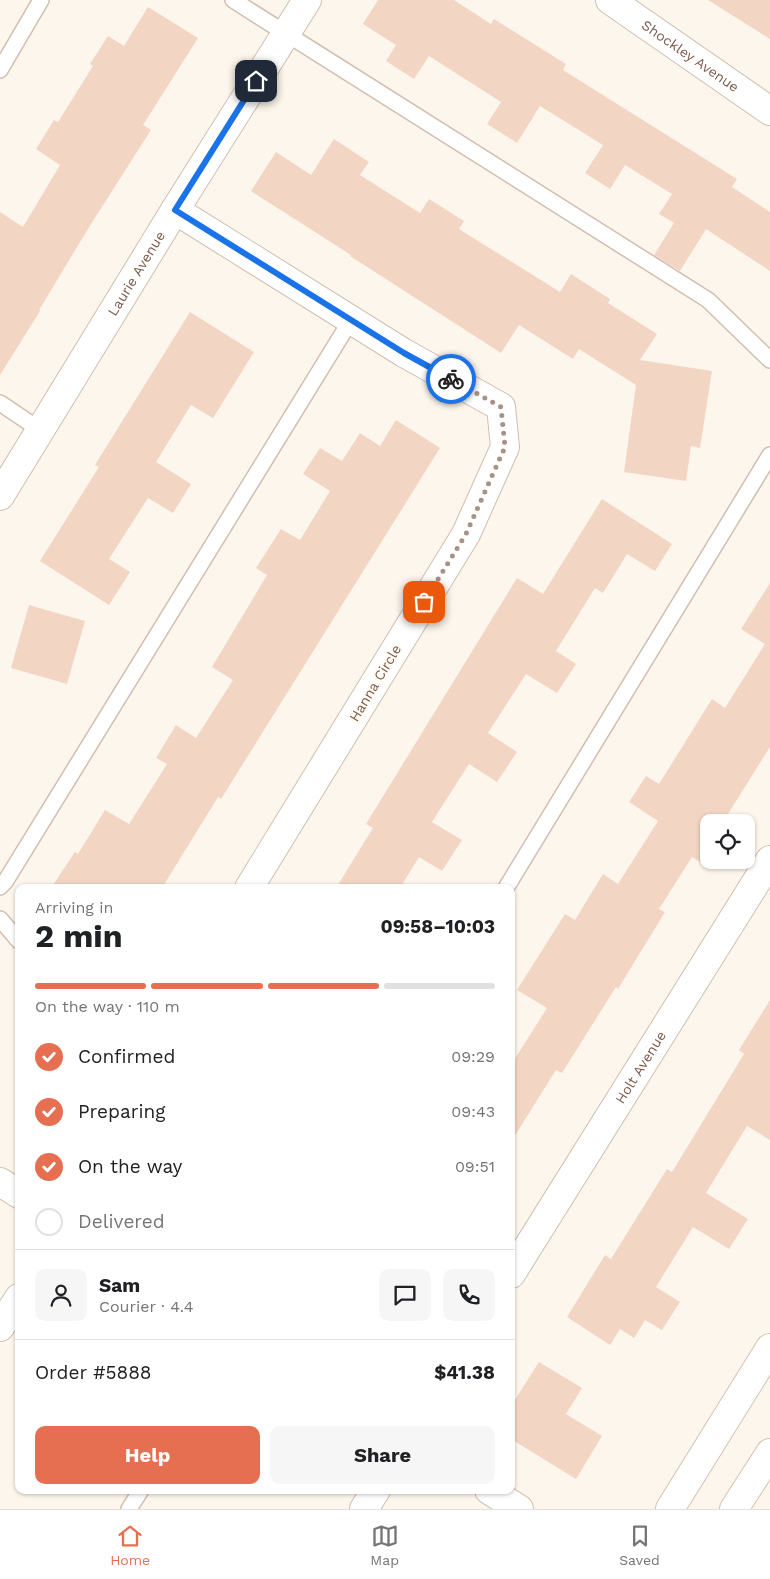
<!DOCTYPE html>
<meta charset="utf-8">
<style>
body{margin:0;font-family:"Work Sans",sans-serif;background:#f6f6f6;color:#202124;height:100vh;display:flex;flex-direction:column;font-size:19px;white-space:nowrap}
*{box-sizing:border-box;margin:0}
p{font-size:16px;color:#757577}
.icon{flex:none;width:28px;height:28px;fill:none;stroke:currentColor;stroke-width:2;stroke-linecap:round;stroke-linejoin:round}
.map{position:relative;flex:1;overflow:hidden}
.drawer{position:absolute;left:15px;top:884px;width:500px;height:610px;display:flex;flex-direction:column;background:#fff;border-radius:10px;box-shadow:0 1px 4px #0004}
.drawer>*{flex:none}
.buttons{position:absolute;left:700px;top:814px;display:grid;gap:10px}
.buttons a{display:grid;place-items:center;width:55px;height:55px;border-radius:10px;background:#fff;box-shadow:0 1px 4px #0004;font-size:25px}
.pin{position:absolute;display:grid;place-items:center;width:42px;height:42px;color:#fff;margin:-21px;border-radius:10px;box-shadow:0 2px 8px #0006}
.courier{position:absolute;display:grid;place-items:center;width:50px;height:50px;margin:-25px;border:4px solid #1a73e8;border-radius:50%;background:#fff;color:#222;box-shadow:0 1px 6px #0007}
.overview em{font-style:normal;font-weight:700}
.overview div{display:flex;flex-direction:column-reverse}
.overview{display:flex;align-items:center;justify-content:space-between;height:85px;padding:0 20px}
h1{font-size:32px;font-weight:700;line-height:38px}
.bar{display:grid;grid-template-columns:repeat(4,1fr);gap:8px 5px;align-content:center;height:60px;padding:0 20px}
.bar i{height:6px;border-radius:4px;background:#e0e0e0}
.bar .current{background:#e76f51}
.bar p{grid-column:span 4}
.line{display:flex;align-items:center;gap:12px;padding:0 20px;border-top:1px solid #e0e0e0}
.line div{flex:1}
.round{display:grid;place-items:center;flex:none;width:52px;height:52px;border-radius:10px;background:#f6f6f6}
ol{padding:0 20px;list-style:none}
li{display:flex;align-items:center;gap:15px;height:55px}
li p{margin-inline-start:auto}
li .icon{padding:5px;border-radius:50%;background:#e76f51;color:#fff;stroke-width:4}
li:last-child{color:#757577}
li i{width:28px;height:28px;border:2px solid #e0e0e0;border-radius:50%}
.button{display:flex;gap:10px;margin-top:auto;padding:10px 20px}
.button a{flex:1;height:58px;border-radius:10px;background:#e76f51;color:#fff;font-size:20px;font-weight:700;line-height:58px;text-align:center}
.button a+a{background:#f6f6f6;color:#202124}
.tabs{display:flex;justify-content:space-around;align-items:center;height:70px;border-top:1px solid #e0e0e0;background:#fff;font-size:14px;color:#757577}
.tabs a{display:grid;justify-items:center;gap:2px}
.tabs .current{color:#e76f51}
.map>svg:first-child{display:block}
.building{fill:#f3d5c3}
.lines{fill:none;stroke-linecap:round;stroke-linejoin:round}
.lane-casing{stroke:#d1beb0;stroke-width:18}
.street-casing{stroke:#d1beb0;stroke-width:30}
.secondary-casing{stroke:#d6c0b0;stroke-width:30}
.lane{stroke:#fff;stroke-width:15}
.street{stroke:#fff;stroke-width:28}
.secondary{stroke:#fff;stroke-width:28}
.done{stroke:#a89285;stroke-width:5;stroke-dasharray:0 9}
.route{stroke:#1a73e8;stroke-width:6}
.labels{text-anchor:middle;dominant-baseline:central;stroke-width:4.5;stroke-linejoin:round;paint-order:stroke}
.street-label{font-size:14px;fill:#7a5c4d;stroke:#fffaf3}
</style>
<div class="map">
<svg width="770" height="1509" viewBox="0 0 770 1509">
<rect width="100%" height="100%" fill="#fdf6ec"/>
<g class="building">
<path d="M378,0H454L491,24L494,19L566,64L563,70L737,179L732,187L770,212V271L706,229L680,271L654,255L674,223L659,214L672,194L625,165L610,189L585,173L603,145L540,106L517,143L487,124L501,102L429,56L414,79L386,61L396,45L363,24Z"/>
<path d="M708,0H770V39Z"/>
<path d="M148,7L198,38L143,125L151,130L91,224L39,310L40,311L0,375V212L23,227L60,165L36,149L54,120L58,122L93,66L90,64L108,36L124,46Z"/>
<path d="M334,139L369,162L360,175L420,213L429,199L464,221L459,229L560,292L571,274L610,299L608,303L657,334L640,360L712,371L700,448L691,446L686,481L624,472L636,385L579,349L573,359L519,325L501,353L350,256L351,255L251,191L276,152L311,175Z"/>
<path d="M190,312L254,352L213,418L191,405L156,462L191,484L173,513L148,498L109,559L130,572L109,605L40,561L99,467L95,465Z"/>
<path d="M396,420L440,448L221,799L218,797L162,888H51L75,852L78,854L105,810L129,824L167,764L156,758L176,725L196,738L233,680L212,667L267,575L256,568L281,529L300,540L330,491L303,474L320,448L342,461L360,433L380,446Z"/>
<path d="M602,499L672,544L655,571L627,554L603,593L595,588L556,651L576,664L557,693L526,674L488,733L517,752L497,782L469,764L432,822L462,840L442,871L419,857L400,888H336L373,828L366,824L517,578L543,594Z"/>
<path d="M770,583V747L723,822H709V867L692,857L659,909L665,912L618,989L616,987L562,1073L556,1070L511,1142V1065L547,1008L517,990L565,914L575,920L603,874L618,884L658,821L629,802L646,776L659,784L712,699L725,708L765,644L741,629Z"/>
<path d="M29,605L85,621L67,684L11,668Z"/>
<path d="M770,1000V1140L747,1126L706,1193L748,1219L729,1249L693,1227L656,1287L680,1302L662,1330L645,1320L634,1338L620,1329L610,1345L567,1317L605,1255L611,1259L667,1169L672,1172L744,1054L739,1050Z"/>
<path d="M539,1362L582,1388L566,1414L602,1436L576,1479L511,1439V1406Z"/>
</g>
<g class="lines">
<g class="lane-casing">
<g id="lane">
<path d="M233,0L708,300L770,360"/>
<path d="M0,70L41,0"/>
<path d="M0,403L40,430"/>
<path d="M0,887L5,882L351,320"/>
<path d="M506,888L770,455"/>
<path d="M0,919L19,941"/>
<path d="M129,1509L141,1490"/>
</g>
</g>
<g class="street-casing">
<g id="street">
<path id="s1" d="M610,0L770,111"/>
<path d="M175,210L404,353L501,407L505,447L466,534L249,888"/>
<path id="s2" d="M0,496L175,210L307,0"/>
<path id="s3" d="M511,1274L770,860"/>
<path d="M0,1327L19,1298"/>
<path d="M364,1509L376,1490"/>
</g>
</g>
<g class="secondary-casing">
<g id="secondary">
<path d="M0,1182L19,1194"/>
<path d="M489,1490L519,1509"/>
<path d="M670,1509L770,1348"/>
<path d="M734,1509L770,1453"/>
</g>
</g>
<use href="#lane" class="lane"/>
<use href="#street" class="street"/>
<use href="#secondary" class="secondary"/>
</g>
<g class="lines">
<path class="done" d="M424,602L466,534L505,447L501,407L451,379"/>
<path class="route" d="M256,81L175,210L404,353L451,379"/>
</g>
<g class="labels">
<g class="street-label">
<text stroke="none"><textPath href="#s1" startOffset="98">Shockley Avenue</textPath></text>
<text stroke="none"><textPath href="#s2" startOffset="261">Laurie Avenue</textPath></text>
<text transform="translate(375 683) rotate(-59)">Hanna Circle</text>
<text stroke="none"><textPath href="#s3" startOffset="244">Holt Avenue</textPath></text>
</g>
</g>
</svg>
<div class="buttons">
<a><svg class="icon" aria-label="locate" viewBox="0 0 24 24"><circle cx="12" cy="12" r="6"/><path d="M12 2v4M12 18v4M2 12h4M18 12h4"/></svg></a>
</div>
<div class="pin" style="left:424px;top:602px;background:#ea580c"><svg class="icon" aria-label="bag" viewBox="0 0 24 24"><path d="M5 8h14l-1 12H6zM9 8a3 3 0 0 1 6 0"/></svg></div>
<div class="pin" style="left:256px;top:81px;background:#1f2937"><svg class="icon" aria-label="home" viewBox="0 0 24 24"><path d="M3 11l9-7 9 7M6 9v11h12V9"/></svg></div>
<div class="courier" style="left:451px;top:379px"><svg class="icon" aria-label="bike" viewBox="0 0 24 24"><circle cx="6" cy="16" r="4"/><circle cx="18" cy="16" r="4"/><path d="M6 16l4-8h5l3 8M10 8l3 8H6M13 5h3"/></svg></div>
<section class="drawer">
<div class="overview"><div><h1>2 min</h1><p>Arriving in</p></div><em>09:58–10:03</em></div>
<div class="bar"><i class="current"></i><i class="current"></i><i class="current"></i><i></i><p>On the way · 110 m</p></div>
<ol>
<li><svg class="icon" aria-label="check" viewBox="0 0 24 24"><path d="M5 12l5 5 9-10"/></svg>Confirmed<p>09:29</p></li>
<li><svg class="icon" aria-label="check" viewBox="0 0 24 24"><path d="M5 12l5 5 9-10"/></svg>Preparing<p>09:43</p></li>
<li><svg class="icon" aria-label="check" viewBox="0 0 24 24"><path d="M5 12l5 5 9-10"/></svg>On the way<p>09:51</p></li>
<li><i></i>Delivered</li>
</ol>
<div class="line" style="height:90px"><a class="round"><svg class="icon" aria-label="person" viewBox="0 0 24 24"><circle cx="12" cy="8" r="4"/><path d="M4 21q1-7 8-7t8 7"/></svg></a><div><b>Sam</b><p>Courier · 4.4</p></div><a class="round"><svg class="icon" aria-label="chat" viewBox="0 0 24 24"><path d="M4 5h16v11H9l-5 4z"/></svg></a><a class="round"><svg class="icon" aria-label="phone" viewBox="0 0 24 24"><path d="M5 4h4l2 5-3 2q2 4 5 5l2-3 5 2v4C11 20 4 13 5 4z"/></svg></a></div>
<div class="line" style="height:65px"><div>Order #5888</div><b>$41.38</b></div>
<div class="button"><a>Help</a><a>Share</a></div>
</section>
</div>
<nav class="tabs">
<a class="current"><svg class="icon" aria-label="home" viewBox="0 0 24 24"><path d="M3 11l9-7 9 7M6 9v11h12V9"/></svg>Home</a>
<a><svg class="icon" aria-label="map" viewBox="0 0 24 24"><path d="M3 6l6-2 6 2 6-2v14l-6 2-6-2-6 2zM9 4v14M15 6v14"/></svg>Map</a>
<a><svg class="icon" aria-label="saved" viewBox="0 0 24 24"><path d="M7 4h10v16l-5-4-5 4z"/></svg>Saved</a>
</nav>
